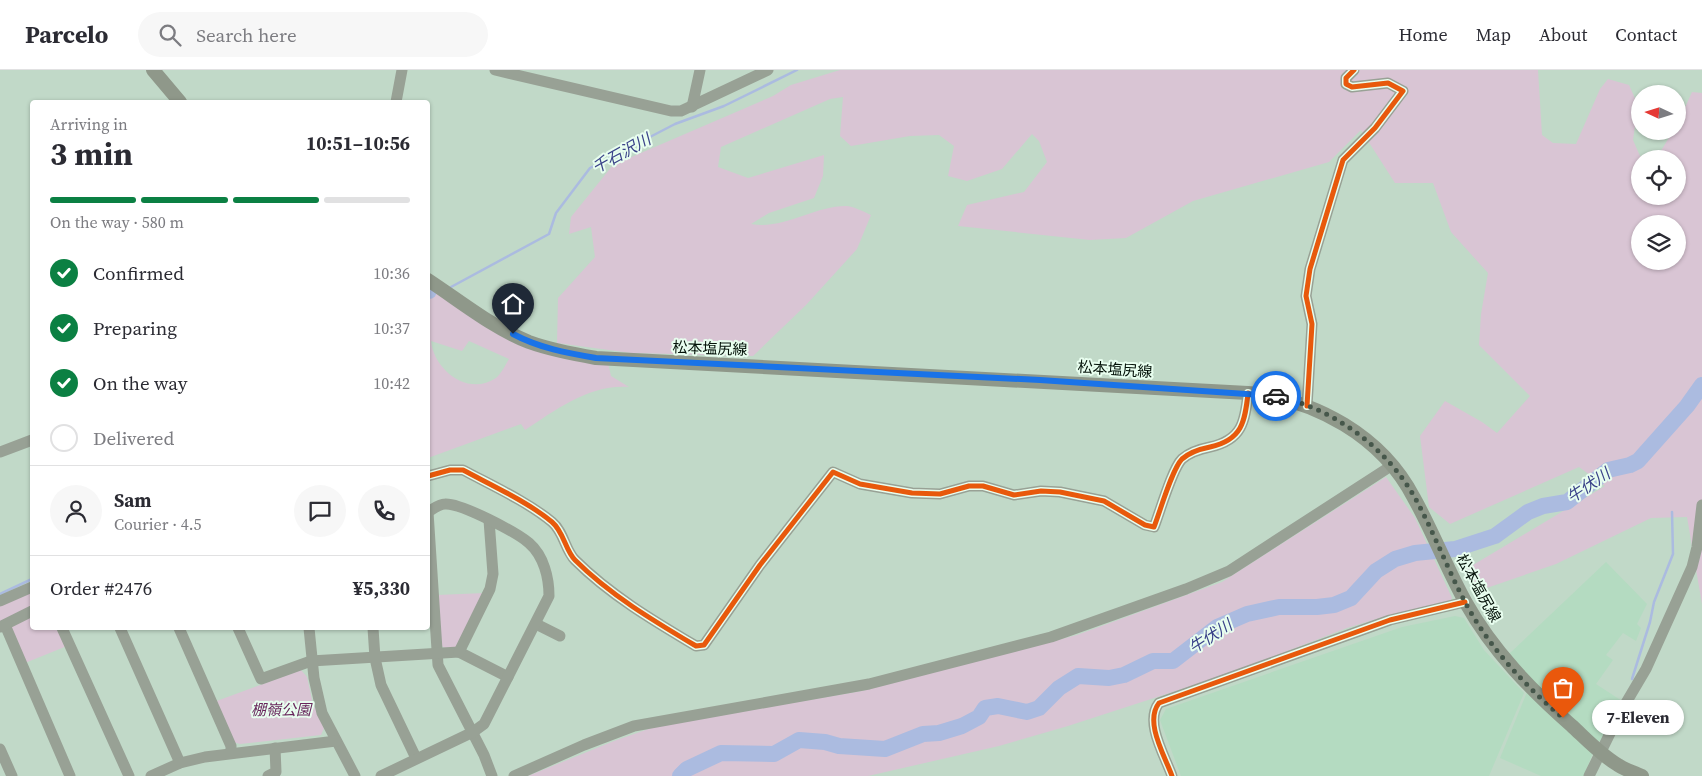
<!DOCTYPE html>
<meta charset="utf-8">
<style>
body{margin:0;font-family:"Source Serif 4","Noto Sans JP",serif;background:#f7f7f7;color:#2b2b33;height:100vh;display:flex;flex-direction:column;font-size:19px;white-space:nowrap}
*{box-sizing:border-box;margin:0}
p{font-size:16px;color:#7c7c81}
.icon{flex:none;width:28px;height:28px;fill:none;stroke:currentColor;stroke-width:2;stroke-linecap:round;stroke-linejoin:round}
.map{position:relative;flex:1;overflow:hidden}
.sheet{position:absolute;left:30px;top:30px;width:400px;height:530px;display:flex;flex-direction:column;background:#fff;border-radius:5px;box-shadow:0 1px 4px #0004}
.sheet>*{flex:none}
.needle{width:32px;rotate:274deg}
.controls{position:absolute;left:1631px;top:15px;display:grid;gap:10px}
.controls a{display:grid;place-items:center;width:55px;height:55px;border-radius:50%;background:#fff;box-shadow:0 1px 4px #0004;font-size:25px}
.pin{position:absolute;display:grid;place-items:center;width:42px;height:42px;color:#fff;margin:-51px -21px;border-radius:50% 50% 50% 0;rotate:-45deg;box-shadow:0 0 5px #0007}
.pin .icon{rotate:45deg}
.courier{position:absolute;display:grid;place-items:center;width:50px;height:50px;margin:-25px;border:4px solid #1a73e8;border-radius:50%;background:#fff;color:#222;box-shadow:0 1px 6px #0007}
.bubble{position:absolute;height:35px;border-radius:18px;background:#fff;box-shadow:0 1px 4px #0004;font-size:16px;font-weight:700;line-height:35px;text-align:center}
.headline em{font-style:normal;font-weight:700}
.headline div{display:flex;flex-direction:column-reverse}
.headline{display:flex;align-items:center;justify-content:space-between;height:85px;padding:0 20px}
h1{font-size:32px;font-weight:700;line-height:38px}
.bar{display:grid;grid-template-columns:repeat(4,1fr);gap:8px 5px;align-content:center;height:60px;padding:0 20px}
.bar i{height:6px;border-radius:4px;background:#e1e1e2}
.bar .selected{background:#0b8043}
.bar p{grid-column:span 4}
.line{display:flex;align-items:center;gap:12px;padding:0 20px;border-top:1px solid #e1e1e2}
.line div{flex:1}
.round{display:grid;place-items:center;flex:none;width:52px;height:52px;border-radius:26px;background:#f7f7f7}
ol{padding:0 20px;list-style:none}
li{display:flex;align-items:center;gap:15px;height:55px}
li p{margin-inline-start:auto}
li .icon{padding:5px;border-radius:50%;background:#0b8043;color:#fff;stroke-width:4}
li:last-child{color:#7c7c81}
li i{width:28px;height:28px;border:2px solid #e1e1e2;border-radius:50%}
header{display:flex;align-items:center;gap:30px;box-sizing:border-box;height:70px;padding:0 25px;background:#fff;border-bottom:1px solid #e1e1e2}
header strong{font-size:24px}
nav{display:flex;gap:28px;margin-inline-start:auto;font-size:18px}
.search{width:350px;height:45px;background:#f7f7f7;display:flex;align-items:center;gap:12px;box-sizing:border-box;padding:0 18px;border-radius:28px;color:#7c7c81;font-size:19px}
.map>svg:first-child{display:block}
.built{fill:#b4dbc1}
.green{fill:#d9c5d4;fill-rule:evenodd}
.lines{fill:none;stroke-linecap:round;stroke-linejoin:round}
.stream{stroke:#abbbe0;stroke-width:2.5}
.river{stroke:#abbbe0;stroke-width:16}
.minor{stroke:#98a195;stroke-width:11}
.major{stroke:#8f988a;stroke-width:14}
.cycleway-casing{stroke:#e8feef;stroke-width:8}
.cycleway{stroke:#e8590c;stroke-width:5}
.done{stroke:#46574b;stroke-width:5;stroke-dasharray:0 9}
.route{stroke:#1a73e8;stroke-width:6}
.labels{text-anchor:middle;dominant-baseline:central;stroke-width:4;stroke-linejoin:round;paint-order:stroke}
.street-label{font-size:15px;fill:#031108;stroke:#e8feef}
.park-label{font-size:15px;font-style:italic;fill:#68265c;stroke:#e8feef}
.water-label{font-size:16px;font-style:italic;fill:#3a4289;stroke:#e8feef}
</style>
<header>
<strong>Parcelo</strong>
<div class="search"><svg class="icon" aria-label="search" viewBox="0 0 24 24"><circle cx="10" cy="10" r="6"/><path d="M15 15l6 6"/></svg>Search here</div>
<nav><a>Home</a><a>Map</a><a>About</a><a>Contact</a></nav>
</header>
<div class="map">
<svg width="1702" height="706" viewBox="0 0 1702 706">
<rect width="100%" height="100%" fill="#c1d9c8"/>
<g class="built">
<path d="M1606,492L1647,534L1637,554L1641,558L1636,571L1623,563L1606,585L1613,590L1596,614L1622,631L1600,671H1597L1537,617L1509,584Z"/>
<path d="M1455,546L1464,548L1484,580L1524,623L1489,706H1181L1160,650L1166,639L1402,557Z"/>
<path d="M1527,622L1593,682L1584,706H1541L1500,688Z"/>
</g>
<g class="green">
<path d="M840,0H1538L1542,65L1553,73L1576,74L1600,19L1608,9L1629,15L1638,35L1633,70L1640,86L1647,89H1640V126H1678V89H1656L1673,61H1678V53L1692,22L1702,23V534L1687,447L1651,448L1556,494L1478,521L1463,501L1605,416L1579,397L1450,454L1429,437L1420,366L1445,331L1482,352L1497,363L1530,326L1479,275L1481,244L1488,203L1451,162L1433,113H1395L1361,60L1329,92L1193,131L1126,168L1090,170L958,156L967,135L1024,122L1047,92L1039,71L1032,64L1002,99L967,111L948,106L954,76L939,65L910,66L851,76L840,66L843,27L830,29L721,77L718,97L748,108L824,85L823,106L814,128L769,143L751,154C783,160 814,136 846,136C853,136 864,142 871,145L857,179L806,235L753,286L631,283L557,273L558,228L595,187L591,157L569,164L571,147L613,95L773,26L791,15ZM1640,154H1678V191H1640Z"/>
<path d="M428,215L510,268L608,293L611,306L629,317C590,314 557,339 525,360L521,354L428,388ZM431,271L462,281L469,271L509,289C506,294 501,304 496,308C468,327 434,300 431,271Z"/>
<path d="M1386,407L1415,448L1452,528L1448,534L1393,544L1347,558L1225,605L1068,656L999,676L868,706H528L614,671L657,656L862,621L1077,565L1222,512Z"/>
<path d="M32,522V537L0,552V535Z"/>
<path d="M485,523L459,574L454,579L445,578L440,575L437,525Z"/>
<path d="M32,546V558H59L67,576L25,593L11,563L12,556Z"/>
<path d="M301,600L307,607L313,634L324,658L321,665L240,674L233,672L214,632Z"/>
</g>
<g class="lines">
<g class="stream">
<path d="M451,217L549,164L556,143L590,98L675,54L724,36L797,0"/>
<path d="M0,524L32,509"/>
<path d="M1632,609L1650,552L1654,532L1673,484L1672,442"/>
</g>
<g class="river">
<path d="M428,221H429"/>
<path d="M680,706L687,699L721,683L774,684L799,670L825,672L839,676L885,679L923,664L939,663L962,656L979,647L985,638L998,636L1027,642L1039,638L1059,618L1078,606L1109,608L1124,605L1153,591H1173L1217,557L1247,544L1279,537H1317L1334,535L1351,528L1376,501L1395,489L1415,483L1455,479L1495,466L1528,442L1543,436L1567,432L1608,400L1630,395L1638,391L1687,336L1702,315"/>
</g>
<g class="minor">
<path d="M495,0L671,41H681L768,0"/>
<path d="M396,32L402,0"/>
<path d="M692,37L700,0"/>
<path d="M1307,336L1312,254L1306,226L1310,199L1343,90L1375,58L1403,21L1388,13L1352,17L1346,14V8L1354,0"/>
<path d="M0,382L32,370"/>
<path d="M428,406L450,400H463C491,415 528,432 552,452C564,462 565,480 575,490C610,525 654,551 696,576L704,575L760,495L833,402L860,414L912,423L940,424L969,416H983L1014,425L1041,421L1060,422L1104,431L1145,455L1154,457C1160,442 1172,399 1182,389C1190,382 1200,379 1210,377C1242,370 1245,352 1248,323"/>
<path d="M428,442L438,595L484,685L492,706"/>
<path d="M0,531L32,517"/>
<path d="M536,554L560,566"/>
<path d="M5,555L70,706"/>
<path d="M0,557L32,541"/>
<path d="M62,558L129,706"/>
<path d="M120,558L180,693"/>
<path d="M179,558L231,676V683"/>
<path d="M238,558L261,609L311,591L459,582L508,607"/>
<path d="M309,558L314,608L322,643L355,706"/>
<path d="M373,558L375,588L381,615L416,688"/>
<path d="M459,582L490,519L493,504L489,450"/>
<path d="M0,679L12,706"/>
<path d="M151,706L180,693L205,687L336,671"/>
<path d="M268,706L276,702L275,678"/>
<path d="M381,706L473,662L484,654L549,526C549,508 544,486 529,473C516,462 461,433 445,434C439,434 433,439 428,442"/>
<path d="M514,706L584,675L634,656L869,614L1051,567L1186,519L1229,501L1391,396"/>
<path d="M1172,706C1165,686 1144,652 1159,633L1390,550L1465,532"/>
<path d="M1589,706L1620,643L1646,599L1692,497L1697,477L1702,435"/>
</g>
<g class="major">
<path d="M153,0L180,32"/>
<path d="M428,210C460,231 493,258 529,272C551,280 573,284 596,288L1248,323C1315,329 1382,366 1414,428C1433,462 1447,499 1466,533C1493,581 1531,620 1572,656C1586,669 1601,685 1618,695C1625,700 1634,702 1642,706"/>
</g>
<g class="cycleway-casing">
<g id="cycleway">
<path d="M1307,336L1312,254L1306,226L1310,199L1343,90L1375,58L1403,21L1388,13L1352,17L1346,14V8L1354,0"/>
<path d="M428,406L450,400H463C491,415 528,432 552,452C564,462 565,480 575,490C610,525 654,551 696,576L704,575L760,495L833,402L860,414L912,423L940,424L969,416H983L1014,425L1041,421L1060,422L1104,431L1145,455L1154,457C1160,442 1172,399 1182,389C1190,382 1200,379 1210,377C1242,370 1245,352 1248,323"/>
<path d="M1172,706C1165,686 1144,652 1159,633L1390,550L1465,532"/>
</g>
</g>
<use href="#cycleway" class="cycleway"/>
</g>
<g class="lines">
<path class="done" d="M1276,326C1332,338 1385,376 1414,426C1433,460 1447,498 1465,532C1489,577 1525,616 1563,648"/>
<path class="route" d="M513,264C539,278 567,283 596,288L1040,310L1276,326"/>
</g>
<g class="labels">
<g class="street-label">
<text transform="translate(710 278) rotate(2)">松本塩尻線</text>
<text transform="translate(1115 299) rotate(4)">松本塩尻線</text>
<text transform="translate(1479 518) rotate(61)">松本塩尻線</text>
</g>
<g class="park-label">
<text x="281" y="639">棚嶺公園</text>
</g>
<g class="water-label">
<text transform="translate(621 83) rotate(-29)">千石沢川</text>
<text transform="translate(1588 415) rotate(-34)">牛伏川</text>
<text transform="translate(1210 566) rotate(-33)">牛伏川</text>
</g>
</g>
</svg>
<div class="controls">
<a><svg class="needle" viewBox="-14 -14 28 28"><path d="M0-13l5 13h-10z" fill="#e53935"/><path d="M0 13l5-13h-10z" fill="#7c7c81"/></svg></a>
<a><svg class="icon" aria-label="locate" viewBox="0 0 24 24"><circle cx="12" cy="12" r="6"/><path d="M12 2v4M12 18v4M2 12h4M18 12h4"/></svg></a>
<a><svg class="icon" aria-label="layers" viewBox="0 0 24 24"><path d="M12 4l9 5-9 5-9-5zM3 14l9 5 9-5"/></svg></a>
</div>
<div class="pin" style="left:1563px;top:648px;background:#ea580c"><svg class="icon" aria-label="bag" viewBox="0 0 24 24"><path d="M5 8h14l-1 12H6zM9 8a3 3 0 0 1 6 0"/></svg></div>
<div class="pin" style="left:513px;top:264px;background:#1f2937"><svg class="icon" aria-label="home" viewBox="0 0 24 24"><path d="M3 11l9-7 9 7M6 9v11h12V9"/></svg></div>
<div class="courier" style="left:1276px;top:326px"><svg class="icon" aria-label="car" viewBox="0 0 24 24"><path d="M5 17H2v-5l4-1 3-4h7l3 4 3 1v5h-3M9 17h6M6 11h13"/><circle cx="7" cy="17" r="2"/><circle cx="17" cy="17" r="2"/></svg></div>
<div class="bubble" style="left:1592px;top:630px;width:92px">7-Eleven</div>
<section class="sheet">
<div class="headline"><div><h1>3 min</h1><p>Arriving in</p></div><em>10:51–10:56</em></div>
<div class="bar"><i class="selected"></i><i class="selected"></i><i class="selected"></i><i></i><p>On the way · 580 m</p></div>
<ol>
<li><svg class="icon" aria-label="check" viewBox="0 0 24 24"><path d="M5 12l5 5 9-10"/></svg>Confirmed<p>10:36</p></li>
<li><svg class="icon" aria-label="check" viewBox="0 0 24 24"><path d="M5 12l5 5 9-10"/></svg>Preparing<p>10:37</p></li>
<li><svg class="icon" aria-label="check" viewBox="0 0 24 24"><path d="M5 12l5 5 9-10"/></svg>On the way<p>10:42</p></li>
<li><i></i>Delivered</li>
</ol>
<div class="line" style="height:90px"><a class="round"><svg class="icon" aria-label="person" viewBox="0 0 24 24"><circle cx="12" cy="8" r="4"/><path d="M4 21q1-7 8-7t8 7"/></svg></a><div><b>Sam</b><p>Courier · 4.5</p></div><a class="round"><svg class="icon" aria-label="chat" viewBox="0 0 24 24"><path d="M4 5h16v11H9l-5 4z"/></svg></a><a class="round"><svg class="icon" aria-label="phone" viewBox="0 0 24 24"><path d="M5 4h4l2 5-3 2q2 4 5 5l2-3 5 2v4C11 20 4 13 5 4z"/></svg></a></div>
<div class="line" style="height:65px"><div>Order #2476</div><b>¥5,330</b></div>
</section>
</div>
